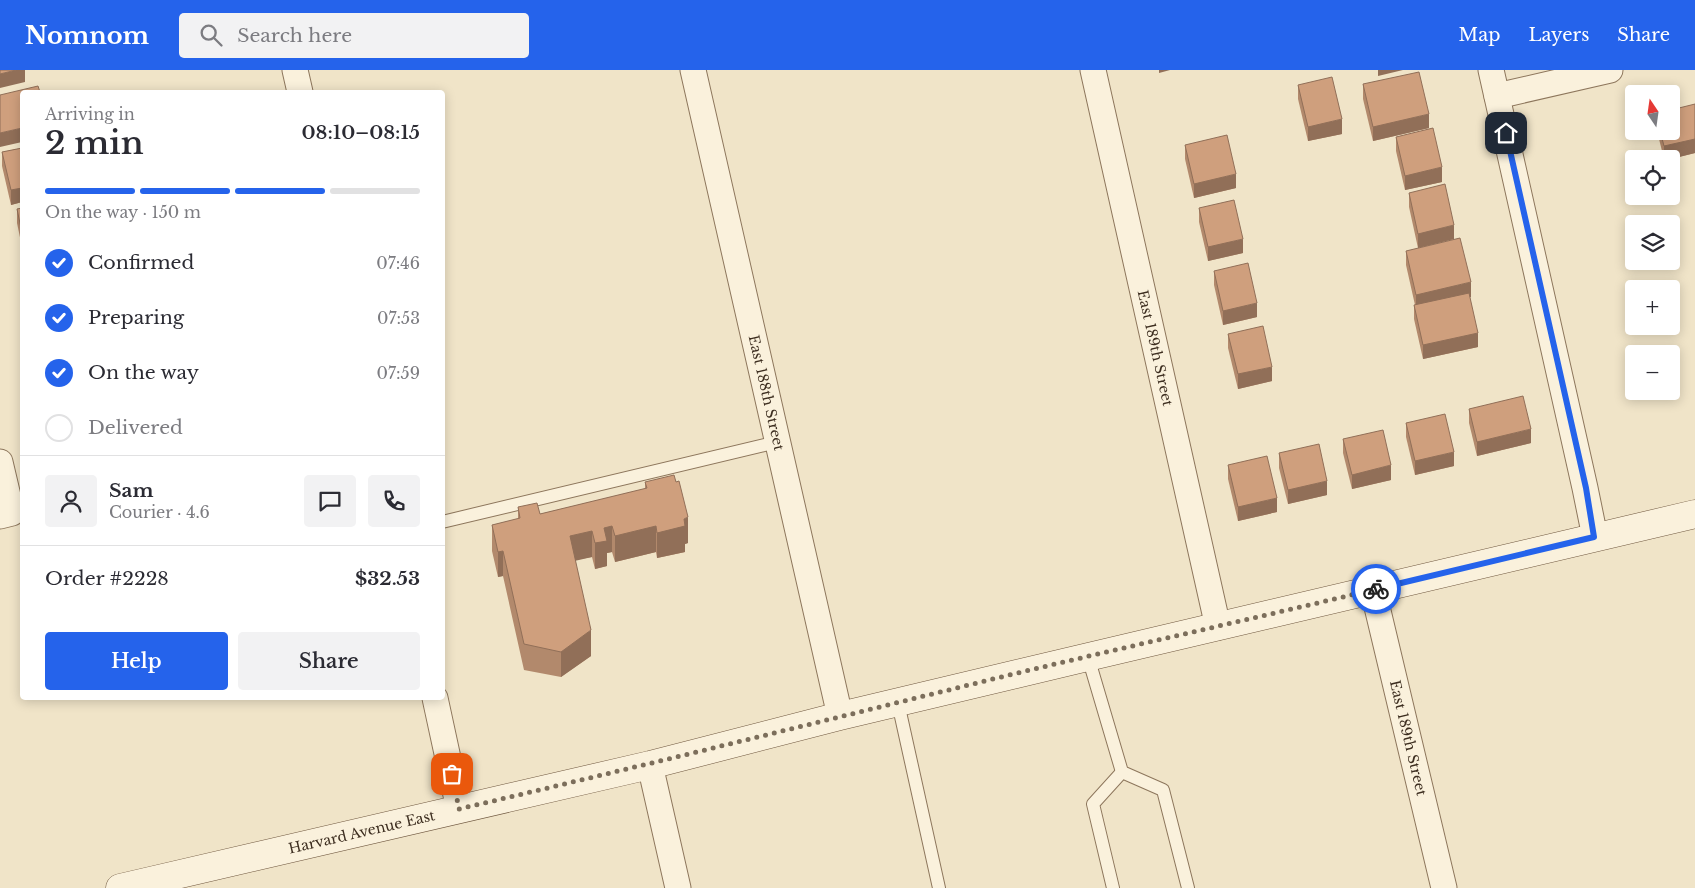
<!DOCTYPE html>
<meta charset="utf-8">
<style>
body{margin:0;font-family:"Libre Baskerville",serif;background:#f2f2f3;color:#2b2b33;height:100vh;display:flex;flex-direction:column;font-size:19px;white-space:nowrap}
*{box-sizing:border-box;margin:0}
p{font-size:16px;color:#7c7c81}
.icon{flex:none;width:28px;height:28px;fill:none;stroke:currentColor;stroke-width:2;stroke-linecap:round;stroke-linejoin:round}
.map{position:relative;flex:1;overflow:hidden}
.panel{position:absolute;left:20px;top:20px;width:425px;height:610px;display:flex;flex-direction:column;background:#fff;border-radius:5px;box-shadow:0 2px 12px #0003}
.panel>*{flex:none}
.needle{width:32px;rotate:347deg}
.fabs{position:absolute;left:1625px;top:15px;display:grid;gap:10px}
.fabs a{display:grid;place-items:center;width:55px;height:55px;border-radius:5px;background:#fff;box-shadow:0 2px 12px #0003;font-size:25px}
.pin{position:absolute;display:grid;place-items:center;width:42px;height:42px;color:#fff;margin:-21px;border-radius:10px;box-shadow:0 2px 8px #0006}
.courier{position:absolute;display:grid;place-items:center;width:50px;height:50px;margin:-25px;border:4px solid #2563eb;border-radius:50%;background:#fff;color:#222;box-shadow:0 1px 6px #0007}
.headline em{font-style:normal;font-weight:600}
.headline div{display:flex;flex-direction:column-reverse}
.headline{display:flex;align-items:center;justify-content:space-between;height:85px;padding:0 25px}
h1{font-size:32px;font-weight:600;line-height:38px}
.bar{display:grid;grid-template-columns:repeat(4,1fr);gap:8px 5px;align-content:center;height:60px;padding:0 25px}
.bar i{height:6px;border-radius:4px;background:#e1e1e2}
.bar .active{background:#2563eb}
.bar p{grid-column:span 4}
.line{display:flex;align-items:center;gap:12px;padding:0 25px;border-top:1px solid #e1e1e2}
.line div{flex:1}
.round{display:grid;place-items:center;flex:none;width:52px;height:52px;border-radius:5px;background:#f2f2f3}
ol{padding:0 25px;list-style:none}
li{display:flex;align-items:center;gap:15px;height:55px}
li p{margin-inline-start:auto}
li .icon{padding:5px;border-radius:50%;background:#2563eb;color:#fff;stroke-width:4}
li:last-child{color:#7c7c81}
li i{width:28px;height:28px;border:2px solid #e1e1e2;border-radius:50%}
.cta{display:flex;gap:10px;margin-top:auto;padding:10px 25px}
.cta a{flex:1;height:58px;border-radius:5px;background:#2563eb;color:#fff;font-size:20px;font-weight:600;line-height:58px;text-align:center}
.cta a+a{background:#f2f2f3;color:#2b2b33}
header{display:flex;align-items:center;gap:30px;box-sizing:border-box;height:70px;padding:0 25px;background:#2563eb;color:#fff}
header strong{font-size:24px}
nav{display:flex;gap:28px;margin-inline-start:auto;font-size:18px}
.search{width:350px;height:45px;background:#f2f2f3;display:flex;align-items:center;gap:12px;box-sizing:border-box;padding:0 18px;border-radius:5px;color:#7c7c81;font-size:19px}
.map>svg:first-child{display:block}
.lines{fill:none;stroke-linecap:round;stroke-linejoin:round}
.lane-casing{stroke:#8d765c;stroke-width:14}
.street-casing{stroke:#8d765c;stroke-width:27}
.secondary-casing{stroke:#6f573f;stroke-width:29}
.lane{stroke:#faf1dc;stroke-width:12}
.street{stroke:#faf1dc;stroke-width:25}
.secondary{stroke:#faf1dc;stroke-width:28}
.wall{fill:#b2896c}
.shaded-wall{fill:#916f58}
.building{fill:#cf9f7d;stroke:#916f58}
.done{stroke:#7c6e5b;stroke-width:5;stroke-dasharray:0 9}
.route{stroke:#2563eb;stroke-width:6}
.labels{text-anchor:middle;dominant-baseline:central;stroke-width:5;stroke-linejoin:round;paint-order:stroke}
.street-label{font-size:14px;fill:#3d2e20;stroke:#f7eed8}
</style>
<header>
<strong>Nomnom</strong>
<div class="search"><svg class="icon" aria-label="search" viewBox="0 0 24 24"><circle cx="10" cy="10" r="6"/><path d="M15 15l6 6"/></svg>Search here</div>
<nav><a>Map</a><a>Layers</a><a>Share</a></nav>
</header>
<div class="map">
<svg width="1695" height="818" viewBox="0 0 1695 818">
<rect width="100%" height="100%" fill="#f0e4c8"/>
<g class="lines">
<g class="lane-casing">
<g id="lane">
<path d="M442,452L777,372"/>
<path d="M1088,587L1122,702L1163,720L1188,818"/>
<path d="M898,633L939,818"/>
<path d="M1113,818L1093,734L1122,702"/>
</g>
</g>
<g class="street-casing">
<g id="street">
<path d="M295,0L300,22"/>
<path id="s1" d="M693,0L840,646"/>
<path id="s2" d="M1093,0L1218,557"/>
<path d="M1491,0L1585,418L1595,467"/>
<path d="M1497,26L1610,0"/>
<path d="M0,392L12,443L0,446"/>
<path id="s3" d="M1373,520L1444,818"/>
<path d="M435,628L459,739"/>
<path d="M650,695L678,818"/>
</g>
</g>
<g class="secondary-casing">
<g id="secondary">
<path id="s4" d="M120,818L650,695L840,646L1088,587L1695,444"/>
</g>
</g>
<use href="#lane" class="lane"/>
<use href="#street" class="street"/>
<use href="#secondary" class="secondary"/>
</g>
<g class="wall">
<path d="M1363,14L1429,58L1373,71L1363,29Z"/>
<path d="M1298,15L1342,64L1308,71L1298,29Z"/>
<path d="M1695,34V83L1671,89H1664L1657,61H1671Z"/>
<path d="M1396,67L1442,112L1405,120L1396,81Z"/>
<path d="M1185,75L1236,118L1194,128L1185,89Z"/>
<path d="M22,78V132L11,135L2,96V82Z"/>
<path d="M1409,123L1454,169L1418,178L1409,137Z"/>
<path d="M22,138V177L17,153V139Z"/>
<path d="M1199,138L1243,183L1208,191L1199,152Z"/>
<path d="M1406,181L1471,227H1470L1478,277L1423,289L1414,249V235H1415L1406,195Z"/>
<path d="M1214,201L1257,247L1223,255L1214,215Z"/>
<path d="M1228,264L1272,311L1238,319L1228,278Z"/>
<path d="M1469,339L1531,373L1477,386L1469,353Z"/>
<path d="M1406,353L1454,396L1415,405L1406,367Z"/>
<path d="M1343,369L1391,410L1352,419L1343,383Z"/>
<path d="M1279,383L1327,425L1288,434L1279,398Z"/>
<path d="M1228,395L1277,442L1238,451L1228,409Z"/>
<path d="M645,412L688,473L685,474V482L657,488L656,482L615,492L612,482L607,483V496L595,499L592,487L575,490L591,586L561,607L524,600L503,506L498,507L492,481V455L518,449V437L540,444L645,419Z"/>
</g>
<g class="shaded-wall">
<path d="M16,0H25V12L0,18V4Z"/>
<path d="M1159,0H1170L1159,3Z"/>
<path d="M1378,0H1403L1378,6Z"/>
<path d="M1429,44V58L1373,71V57Z"/>
<path d="M1342,49V64L1308,71V57Z"/>
<path d="M22,58V72L0,77V63Z"/>
<path d="M1695,69V83L1671,89H1664V76Z"/>
<path d="M1442,97V112L1405,120V106Z"/>
<path d="M1236,104V118L1194,128V114Z"/>
<path d="M22,118V132L11,135V120Z"/>
<path d="M1454,155V169L1418,178V164Z"/>
<path d="M1243,169V183L1208,191V177Z"/>
<path d="M1471,212V227L1416,239V225Z"/>
<path d="M1257,233V247L1223,255V241Z"/>
<path d="M1478,263V277L1423,289V275Z"/>
<path d="M1272,297V311L1238,319V304Z"/>
<path d="M1531,359V373L1477,386V372Z"/>
<path d="M1454,382V396L1415,405V391Z"/>
<path d="M1391,395V410L1352,419V405Z"/>
<path d="M1327,411V425L1288,434V420Z"/>
<path d="M1277,428V442L1238,451V437Z"/>
<path d="M688,447V473L685,474V482L657,488V463L684,449Z"/>
<path d="M612,456V482L607,483V496L595,499V473L604,458Z"/>
<path d="M656,456V482L615,492V466Z"/>
<path d="M592,461V487L570,492V466Z"/>
<path d="M503,481V506L498,507V482Z"/>
<path d="M591,560V586L561,607V582Z"/>
</g>
<g class="building">
<path d="M0,0H16L0,4Z"/>
<path d="M1419,2L1429,44L1373,57L1363,14Z"/>
<path d="M1332,7L1342,49L1308,57L1298,15Z"/>
<path d="M38,16L40,22H22V58L0,63V25Z"/>
<path d="M1695,34V69L1664,76L1660,61H1671V40Z"/>
<path d="M1433,58L1442,97L1405,106L1396,67Z"/>
<path d="M1227,65L1236,104L1194,114L1185,75Z"/>
<path d="M22,78V118L11,120L2,82Z"/>
<path d="M1445,114L1454,155L1418,164L1409,123Z"/>
<path d="M1234,130L1243,169L1208,177L1199,138Z"/>
<path d="M22,138V163L17,139Z"/>
<path d="M1460,168L1471,212L1416,225L1406,181Z"/>
<path d="M1248,193L1257,233L1223,241L1214,201Z"/>
<path d="M1469,223L1478,263L1423,275L1414,235Z"/>
<path d="M1263,256L1272,297L1238,304L1228,264Z"/>
<path d="M1523,326L1531,359L1477,372L1469,339Z"/>
<path d="M1445,344L1454,382L1415,391L1406,353Z"/>
<path d="M1383,360L1391,395L1352,405L1343,369Z"/>
<path d="M1319,374L1327,411L1288,420L1279,383Z"/>
<path d="M1267,386L1277,428L1238,437L1228,395Z"/>
<path d="M674,405L676,412L679,411L688,447L684,449L685,456L657,463L656,456L615,466L612,456L604,458L607,471L595,473L592,461L570,466L591,560L561,582L524,574L503,481L498,482L492,455L520,448L518,437L537,433L540,444L647,418L645,412Z"/>
</g>
<g class="lines">
<path class="done" d="M452,704L459,739C638,697 815,653 993,609C1120,578 1248,550 1376,519"/>
<path class="route" d="M1376,519L1594,467L1586,418L1506,63"/>
</g>
<g class="labels">
<g class="street-label">
<text stroke="none"><textPath href="#s2" startOffset="285">East 189th Street</textPath></text>
<text stroke="none"><textPath href="#s1" startOffset="331">East 188th Street</textPath></text>
<text stroke="none"><textPath href="#s3" startOffset="152">East 189th Street</textPath></text>
<text stroke="none"><textPath href="#s4" startOffset="248">Harvard Avenue East</textPath></text>
</g>
</g>
</svg>
<div class="fabs">
<a><svg class="needle" viewBox="-14 -14 28 28"><path d="M0-13l5 13h-10z" fill="#e53935"/><path d="M0 13l5-13h-10z" fill="#7c7c81"/></svg></a>
<a><svg class="icon" aria-label="locate" viewBox="0 0 24 24"><circle cx="12" cy="12" r="6"/><path d="M12 2v4M12 18v4M2 12h4M18 12h4"/></svg></a>
<a><svg class="icon" aria-label="layers" viewBox="0 0 24 24"><path d="M12 4l9 5-9 5-9-5zM3 14l9 5 9-5"/></svg></a>
<a>+</a>
<a>−</a>
</div>
<div class="pin" style="left:452px;top:704px;background:#ea580c"><svg class="icon" aria-label="bag" viewBox="0 0 24 24"><path d="M5 8h14l-1 12H6zM9 8a3 3 0 0 1 6 0"/></svg></div>
<div class="pin" style="left:1506px;top:63px;background:#1f2937"><svg class="icon" aria-label="home" viewBox="0 0 24 24"><path d="M3 11l9-7 9 7M6 9v11h12V9"/></svg></div>
<div class="courier" style="left:1376px;top:519px"><svg class="icon" aria-label="bike" viewBox="0 0 24 24"><circle cx="6" cy="16" r="4"/><circle cx="18" cy="16" r="4"/><path d="M6 16l4-8h5l3 8M10 8l3 8H6M13 5h3"/></svg></div>
<section class="panel">
<div class="headline"><div><h1>2 min</h1><p>Arriving in</p></div><em>08:10–08:15</em></div>
<div class="bar"><i class="active"></i><i class="active"></i><i class="active"></i><i></i><p>On the way · 150 m</p></div>
<ol>
<li><svg class="icon" aria-label="check" viewBox="0 0 24 24"><path d="M5 12l5 5 9-10"/></svg>Confirmed<p>07:46</p></li>
<li><svg class="icon" aria-label="check" viewBox="0 0 24 24"><path d="M5 12l5 5 9-10"/></svg>Preparing<p>07:53</p></li>
<li><svg class="icon" aria-label="check" viewBox="0 0 24 24"><path d="M5 12l5 5 9-10"/></svg>On the way<p>07:59</p></li>
<li><i></i>Delivered</li>
</ol>
<div class="line" style="height:90px"><a class="round"><svg class="icon" aria-label="person" viewBox="0 0 24 24"><circle cx="12" cy="8" r="4"/><path d="M4 21q1-7 8-7t8 7"/></svg></a><div><b>Sam</b><p>Courier · 4.6</p></div><a class="round"><svg class="icon" aria-label="chat" viewBox="0 0 24 24"><path d="M4 5h16v11H9l-5 4z"/></svg></a><a class="round"><svg class="icon" aria-label="phone" viewBox="0 0 24 24"><path d="M5 4h4l2 5-3 2q2 4 5 5l2-3 5 2v4C11 20 4 13 5 4z"/></svg></a></div>
<div class="line" style="height:65px"><div>Order #2228</div><b>$32.53</b></div>
<div class="cta"><a>Help</a><a>Share</a></div>
</section>
</div>
